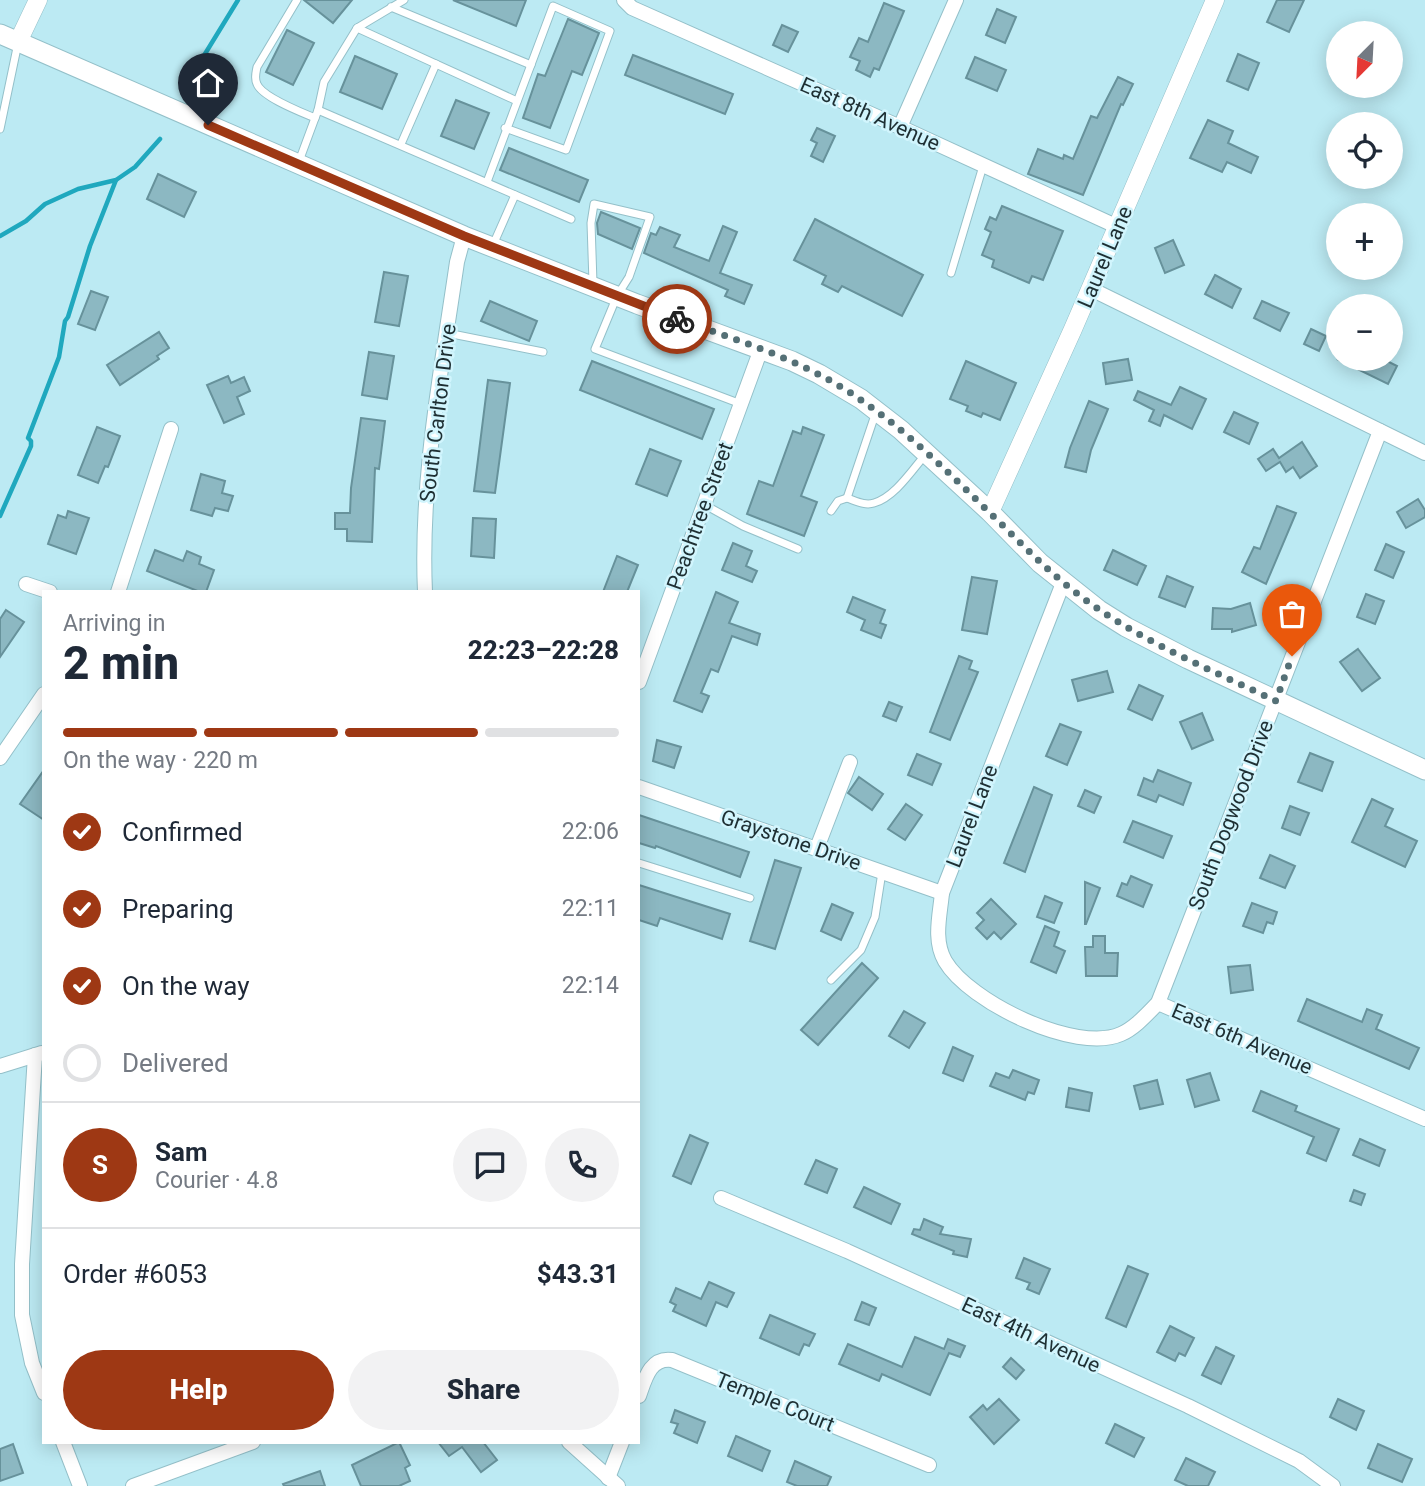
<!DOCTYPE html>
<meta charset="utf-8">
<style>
body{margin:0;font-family:Roboto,sans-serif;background:#f2f2f3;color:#1f2937;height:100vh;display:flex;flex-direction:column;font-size:26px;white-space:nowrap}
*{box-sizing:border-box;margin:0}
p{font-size:23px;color:#747a83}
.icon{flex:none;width:38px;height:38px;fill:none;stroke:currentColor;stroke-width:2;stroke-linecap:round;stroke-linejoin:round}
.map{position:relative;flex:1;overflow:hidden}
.details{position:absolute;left:42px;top:590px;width:598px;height:854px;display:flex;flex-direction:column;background:#fff;border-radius:0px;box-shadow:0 4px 18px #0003}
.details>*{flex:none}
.needle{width:46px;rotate:204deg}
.fabs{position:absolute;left:1326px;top:21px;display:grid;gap:14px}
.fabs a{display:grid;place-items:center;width:77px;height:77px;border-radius:50%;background:#fff;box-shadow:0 4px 18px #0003;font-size:35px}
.pin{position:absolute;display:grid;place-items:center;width:60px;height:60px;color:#fff;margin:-72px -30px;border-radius:50% 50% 50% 0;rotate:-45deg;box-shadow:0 0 7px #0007}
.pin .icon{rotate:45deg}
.courier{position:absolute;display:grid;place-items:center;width:70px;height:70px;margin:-35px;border:5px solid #9e3814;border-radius:50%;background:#fff;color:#222;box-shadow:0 2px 9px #0007}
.summary em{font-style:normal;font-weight:800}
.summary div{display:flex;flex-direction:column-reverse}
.summary{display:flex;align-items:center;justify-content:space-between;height:119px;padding:0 21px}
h1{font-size:46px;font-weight:800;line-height:52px}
.bar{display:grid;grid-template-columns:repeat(4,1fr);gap:10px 7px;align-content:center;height:84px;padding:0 21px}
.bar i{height:9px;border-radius:5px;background:#e0e1e3}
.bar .current{background:#9e3814}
.bar p{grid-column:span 4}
.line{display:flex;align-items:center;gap:18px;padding:0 21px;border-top:2px solid #e0e1e3}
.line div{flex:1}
.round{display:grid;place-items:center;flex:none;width:74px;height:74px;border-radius:37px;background:#f2f2f3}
ol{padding:0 21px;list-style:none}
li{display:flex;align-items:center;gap:21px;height:77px}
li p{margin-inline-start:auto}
li .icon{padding:7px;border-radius:50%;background:#9e3814;color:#fff;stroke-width:4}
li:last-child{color:#747a83}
li i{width:38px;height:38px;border:4px solid #e0e1e3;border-radius:50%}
.primary-button{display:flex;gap:14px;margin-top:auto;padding:14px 21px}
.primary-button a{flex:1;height:80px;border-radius:42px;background:#9e3814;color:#fff;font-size:28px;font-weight:800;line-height:80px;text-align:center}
.primary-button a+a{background:#f2f2f3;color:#1f2937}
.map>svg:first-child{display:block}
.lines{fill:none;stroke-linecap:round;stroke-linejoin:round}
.stream{stroke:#1fa8be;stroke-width:4.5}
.building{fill:#8cb8c2;stroke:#67929b;stroke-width:2}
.service-casing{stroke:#94c0c9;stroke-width:9}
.minor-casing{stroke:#94c0c9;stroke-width:16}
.tertiary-casing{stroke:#94c0c9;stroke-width:19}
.secondary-casing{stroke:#94c0c9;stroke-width:21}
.service{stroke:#fff;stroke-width:7}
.minor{stroke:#fff;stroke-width:14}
.tertiary{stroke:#fff;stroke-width:18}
.secondary{stroke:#fff;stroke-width:19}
.done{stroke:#557076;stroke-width:7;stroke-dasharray:0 12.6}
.route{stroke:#9e3814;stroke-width:9}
.labels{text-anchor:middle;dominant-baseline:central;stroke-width:5;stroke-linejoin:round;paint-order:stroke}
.street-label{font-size:21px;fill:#1e2f33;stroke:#d1f5fd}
</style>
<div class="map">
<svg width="1425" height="1486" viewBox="0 0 1425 1486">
<rect width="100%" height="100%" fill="#bceaf3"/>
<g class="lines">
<g class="stream">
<path d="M189,80L238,0"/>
<path d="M0,236L26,221L45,204L78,189L116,180L135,167L160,139"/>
<path d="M0,516L31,446V441L28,438L59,357L65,321L68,317L90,246L116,180"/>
</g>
</g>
<g class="building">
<path d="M304,0H352L333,23Z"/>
<path d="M453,0H526L516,26Z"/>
<path d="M1277,0H1304L1289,32L1267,22Z"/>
<path d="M884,3L904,11L879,70L874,68L870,77L856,70L860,61L850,57L859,38L868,42Z"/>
<path d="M997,9L1016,17L1005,43L986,35Z"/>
<path d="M568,19L599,33L582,75L572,71L550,128L523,118L538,74L545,76Z"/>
<path d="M782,25L798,32L788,52L773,45Z"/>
<path d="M287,30L314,43L293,85L266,72Z"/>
<path d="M1238,54L1259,63L1248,90L1227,81Z"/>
<path d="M633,55L733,94L725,114L625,75Z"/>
<path d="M355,56L397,74L382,109L340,92Z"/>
<path d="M975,57L1006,70L997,91L966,78Z"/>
<path d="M1118,77L1133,84L1123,105L1121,104L1083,195L1028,174L1038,149L1063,159L1064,155L1073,159L1091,116L1097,118Z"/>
<path d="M456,100L489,113L474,149L441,136Z"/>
<path d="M1208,120L1233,131L1228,143L1258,157L1251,173L1227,162L1222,172L1190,158Z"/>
<path d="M817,128L835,136L823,162L811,156L817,143L811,140Z"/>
<path d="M509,148L588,180L579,202L500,170Z"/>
<path d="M158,174L196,192L184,217L147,199Z"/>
<path d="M1002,206L1063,231L1043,280L1032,276L1029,283L992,267L994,260L982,255L991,232L985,229L990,217L996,220Z"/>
<path d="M601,212L640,228L632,249L598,234L597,223Z"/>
<path d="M815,219L923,275L902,316L842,286L838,292L822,284L826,276L794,260Z"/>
<path d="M723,226L737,232L720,273L752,285L744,304L725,296L728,290L644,253L651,233L656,235L660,227L680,235L674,247L709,261Z"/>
<path d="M1173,240L1184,265L1165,273L1155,248Z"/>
<path d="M384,272L408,276L399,326L375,322Z"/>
<path d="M1215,275L1241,289L1232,308L1205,294Z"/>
<path d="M91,291L108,297L95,330L78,324Z"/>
<path d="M490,301L537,321L529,341L481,321Z"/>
<path d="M1262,301L1289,313L1280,331L1254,318Z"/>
<path d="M1311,329L1326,336L1319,351L1304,344Z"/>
<path d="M159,332L169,348L157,356L159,359L120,385L107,365Z"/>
<path d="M369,352L394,356L387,399L362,395Z"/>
<path d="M1128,359L1132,380L1106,384L1103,363Z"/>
<path d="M1337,359H1383L1397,366L1388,384Z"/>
<path d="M592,361L714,409L702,439L580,390Z"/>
<path d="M966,361L1016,383L1000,420L983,413L981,417L966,411L968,406L950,399Z"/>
<path d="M228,376L231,383L244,377L250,391L237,397L244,414L224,423L207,385Z"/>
<path d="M488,380L510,383L495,493L474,491Z"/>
<path d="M1180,387L1206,399L1192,429L1164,415L1160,426L1149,421L1154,410L1134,400L1138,391L1171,405Z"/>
<path d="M1089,401L1108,409L1091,450L1086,472L1065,467L1070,448Z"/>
<path d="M1234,412L1258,423L1249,444L1224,432Z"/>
<path d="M361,418L385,421L379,469L375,468L372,542L347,541V529H335V513H350L351,488Z"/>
<path d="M97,427L120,436L108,467L105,466L98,483L78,475Z"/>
<path d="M803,427L824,435L801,496L817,502L804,536L747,514L759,481L773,486L793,431L801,434Z"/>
<path d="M1302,442L1317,466L1300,478L1293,467L1286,472L1280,462L1266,471L1258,459L1273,449L1279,458Z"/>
<path d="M650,449L681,461L667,496L636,484Z"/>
<path d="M201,474L225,481L222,493L233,496L228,511L215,508L212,516L191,510Z"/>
<path d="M1418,499L1425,510V517L1406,528L1397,512Z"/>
<path d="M1277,506L1296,513L1266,584L1242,572L1254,547L1260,549Z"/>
<path d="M68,511L89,518L76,554L48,544L58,515L66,518Z"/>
<path d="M473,518L496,519L494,558L471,556Z"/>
<path d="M733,543L752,551L746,566L757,571L752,582L722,570Z"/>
<path d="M1386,544L1404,552L1393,578L1375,570Z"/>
<path d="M155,550L183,561L187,551L201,557L199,564L214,570L206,592H200L147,571Z"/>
<path d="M1113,550L1146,566L1137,585L1104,570Z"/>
<path d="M617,556L638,565L627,592H603Z"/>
<path d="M1167,576L1193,587L1185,607L1159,597Z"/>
<path d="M972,577L997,581L987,634L962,630Z"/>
<path d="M716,592L738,602L729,623L760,634L757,645L732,636L718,672L711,669L701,693L709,696L702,712L674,701Z"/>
<path d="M1366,594L1384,601L1375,624L1357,617Z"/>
<path d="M853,597L885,610L880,623L886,625L881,638L861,630L865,620L847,612Z"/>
<path d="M1250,603L1256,625L1232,632V629H1212L1213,608L1231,609Z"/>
<path d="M6,610L24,622L0,657V619Z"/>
<path d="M1358,649L1380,678L1362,691L1340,662Z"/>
<path d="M959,656L972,661L969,669L978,672L950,740L930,732Z"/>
<path d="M1107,671L1113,692L1078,701L1072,680Z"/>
<path d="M1139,685L1163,696L1152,720L1128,709Z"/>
<path d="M889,702L902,707L896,721L883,716Z"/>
<path d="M1202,713L1213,740L1192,749L1180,722Z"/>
<path d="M1060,724L1081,732L1067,765L1046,756Z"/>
<path d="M657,740L681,747L674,768L653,761Z"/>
<path d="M1310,753L1333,762L1322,791L1298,782Z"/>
<path d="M917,754L941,764L932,785L908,775Z"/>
<path d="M44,770V820L20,804Z"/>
<path d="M1158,770L1191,783L1183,805L1159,795L1156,802L1138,795L1144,778L1153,782Z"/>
<path d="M859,777L883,794L872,810L848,793Z"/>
<path d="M1034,787L1052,795L1025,872L1004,863Z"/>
<path d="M1085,790L1101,797L1094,813L1078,806Z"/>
<path d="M1372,799L1393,809L1385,826L1417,841L1405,867L1352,842Z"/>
<path d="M906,804L922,815L905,840L888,829Z"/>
<path d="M1290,806L1309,813L1300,835L1282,828Z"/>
<path d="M639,815L749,852L740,877L656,846L655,848L639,843Z"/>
<path d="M1133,821L1172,836L1163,858L1124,842Z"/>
<path d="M1270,855L1295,866L1285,888L1260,878Z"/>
<path d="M775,860L801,868L775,949L750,941Z"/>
<path d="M1131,876L1152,885L1143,907L1117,896L1122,883L1127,885Z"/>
<path d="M1085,882L1100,888L1086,924H1085Z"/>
<path d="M639,885L730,914L722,939L660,918L657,926L639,920Z"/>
<path d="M1045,896L1062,903L1054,923L1037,917Z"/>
<path d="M991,899L1016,924L1001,939L994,932L987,939L976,928L984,920L977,913Z"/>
<path d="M1252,903L1277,912L1273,924L1267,922L1263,933L1243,926Z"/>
<path d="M832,904L853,913L841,940L821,931Z"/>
<path d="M1045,926L1059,932L1054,946L1065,951L1056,973L1031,962Z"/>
<path d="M1093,936H1105V953H1118L1117,976H1086L1085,947H1093Z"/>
<path d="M862,963L878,978L818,1045L801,1030Z"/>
<path d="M1250,965L1253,990L1231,993L1228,967Z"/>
<path d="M1307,999L1362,1022L1367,1009L1382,1015L1376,1029L1419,1048L1409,1069L1298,1021Z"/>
<path d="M904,1011L925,1023L909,1048L889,1036Z"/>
<path d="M953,1047L973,1056L963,1081L943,1073Z"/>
<path d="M1013,1070L1039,1080L1034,1094L1028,1092L1025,1100L990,1086L996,1073L1009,1078Z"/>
<path d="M1210,1073L1219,1100L1195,1107L1187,1080Z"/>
<path d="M1157,1080L1163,1104L1140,1109L1134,1086Z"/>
<path d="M1069,1088L1092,1093L1089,1111L1066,1107Z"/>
<path d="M1261,1091L1297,1106L1295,1111L1339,1129L1326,1161L1307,1153L1314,1137L1253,1111Z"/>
<path d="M690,1135L708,1143L691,1184L673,1176Z"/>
<path d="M1360,1139L1385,1150L1379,1166L1353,1155Z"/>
<path d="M816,1160L837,1169L827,1193L805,1184Z"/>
<path d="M864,1187L900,1204L891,1224L854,1207Z"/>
<path d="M1354,1190L1365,1194L1361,1205L1350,1201Z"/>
<path d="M924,1219L943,1227L940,1234L971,1239L967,1257L953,1254L954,1251L912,1234L914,1229L920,1230Z"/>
<path d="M1024,1258L1050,1269L1039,1294L1027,1289L1030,1283L1016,1278Z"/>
<path d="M1128,1266L1148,1274L1126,1327L1106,1318Z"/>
<path d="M709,1282L734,1293L727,1307L716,1302L706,1326L673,1311L676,1305L670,1302L676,1288L701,1299Z"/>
<path d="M862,1302L876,1308L869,1325L855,1320Z"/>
<path d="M770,1315L815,1334L809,1346L804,1344L799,1355L760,1338Z"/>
<path d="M1170,1326L1194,1338L1185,1356L1179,1353L1175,1361L1157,1352Z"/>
<path d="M915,1337L944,1349L948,1339L965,1346L960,1357L949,1353L930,1395L882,1374L879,1381L839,1364L848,1344L902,1367Z"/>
<path d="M1216,1347L1234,1356L1221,1384L1202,1375Z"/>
<path d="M1011,1358L1024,1370L1016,1379L1003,1367Z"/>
<path d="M999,1399L1019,1420L994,1444L970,1417L983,1405L987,1410Z"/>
<path d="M1338,1399L1364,1411L1356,1430L1330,1417Z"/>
<path d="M675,1410L705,1422L697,1443L674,1433L678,1424L671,1422Z"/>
<path d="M1115,1424L1144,1438L1134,1457L1106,1443Z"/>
<path d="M736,1436L770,1451L762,1471L728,1456Z"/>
<path d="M399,1442L410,1465L405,1468L410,1481L399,1486H361L352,1465Z"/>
<path d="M438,1442H483L497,1460L481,1472L462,1447L449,1456Z"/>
<path d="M13,1444L23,1473L0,1481V1449Z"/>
<path d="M1378,1444L1412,1459L1402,1482L1368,1468Z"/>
<path d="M1186,1458L1215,1472L1208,1486H1188L1175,1480Z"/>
<path d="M795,1461L831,1477L827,1486H797L787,1482Z"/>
<path d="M320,1471L325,1486H284L283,1484Z"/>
</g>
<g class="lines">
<g class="service-casing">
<g id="service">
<path d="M297,0L257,67C256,73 254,78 257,84C262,97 301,112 315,118"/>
<path d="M404,0L357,28L517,101"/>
<path d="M391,7L531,65"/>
<path d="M318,110L324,82L357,28"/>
<path d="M0,129L18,43"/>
<path d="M401,144L436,64"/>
<path d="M298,164L318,110L571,219"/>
<path d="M487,182L553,6L610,31L566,150L505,128"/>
<path d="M493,245L515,195"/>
<path d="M951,273L983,166"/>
<path d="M593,283L591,223L594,204L650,217L629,277L617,296L595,349L741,404"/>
<path d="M447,333L543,352"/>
<path d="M847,498L876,412"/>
<path d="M705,505L743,526L798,549"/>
<path d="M831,511L838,501L847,498C856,501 865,506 874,503C895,497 912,470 926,454"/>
<path d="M639,863L750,898"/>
<path d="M831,980L861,950L875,917L882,872"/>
</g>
</g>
<g class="minor-casing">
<g id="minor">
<path d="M624,0L632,8L900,127L1118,227"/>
<path d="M900,127L956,0"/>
<path d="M1091,289L1425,453"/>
<path d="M1063,583L942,893C940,915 933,940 945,961C969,1002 1076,1054 1121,1034C1135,1028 1147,1014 1158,1003L1380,431"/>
<path d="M26,584L50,592"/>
<path d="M118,592L171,429"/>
<path d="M425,592C420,481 441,372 457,262L464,236"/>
<path d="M639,682L761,349"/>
<path d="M0,758L44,694"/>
<path d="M639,787L942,893"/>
<path d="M817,848L850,762"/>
<path d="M1158,1003L1425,1119"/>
<path d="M35,1055L22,1264V1315L32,1363L44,1393"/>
<path d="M0,1066L42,1053"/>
<path d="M721,1198L847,1251L1188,1406L1299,1461L1333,1486"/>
<path d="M639,1396C645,1379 650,1357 672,1360L929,1465"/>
<path d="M63,1442L80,1486"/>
<path d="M569,1442L618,1486"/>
<path d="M608,1478L622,1442"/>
<path d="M133,1486L253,1442"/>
</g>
</g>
<g class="tertiary-casing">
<g id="tertiary">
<path d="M18,42L38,0"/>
<path d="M990,512L1073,329L1215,0"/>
</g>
</g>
<g class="secondary-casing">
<path id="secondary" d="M0,34L464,236L637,304L792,361L819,374L861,399L901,430L990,512L1040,563L1099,610L1126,627L1188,659L1425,770"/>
</g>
<use href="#service" class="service"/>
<use href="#minor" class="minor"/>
<use href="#tertiary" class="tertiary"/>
<use href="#secondary" class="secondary"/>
</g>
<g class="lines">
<path class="done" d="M677,319C740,341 806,361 861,400C908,432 949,473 989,512C1019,541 1046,570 1079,595C1138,640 1209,669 1276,701L1292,656"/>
<path class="route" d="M208,125L464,236L677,319"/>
</g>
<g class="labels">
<g class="street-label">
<text transform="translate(870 114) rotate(24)">East 8th Avenue</text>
<text transform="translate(1105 257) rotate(-67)">Laurel Lane</text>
<text transform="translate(438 413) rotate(-83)">South Carlton Drive</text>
<text transform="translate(700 516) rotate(-70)">Peachtree Street</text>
<text transform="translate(1231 815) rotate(-69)">South Dogwood Drive</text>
<text transform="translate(972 816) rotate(-69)">Laurel Lane</text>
<text transform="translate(791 840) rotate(19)">Graystone Drive</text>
<text transform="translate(1242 1039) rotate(23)">East 6th Avenue</text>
<text transform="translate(1031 1335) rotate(25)">East 4th Avenue</text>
<text transform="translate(775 1402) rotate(22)">Temple Court</text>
</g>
</g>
</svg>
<div class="fabs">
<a><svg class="needle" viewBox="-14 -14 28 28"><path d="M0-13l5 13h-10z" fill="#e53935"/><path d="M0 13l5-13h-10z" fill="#747a83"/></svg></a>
<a><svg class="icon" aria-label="locate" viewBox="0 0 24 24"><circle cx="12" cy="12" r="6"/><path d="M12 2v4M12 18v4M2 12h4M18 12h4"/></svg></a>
<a>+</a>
<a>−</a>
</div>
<div class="pin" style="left:1292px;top:656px;background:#ea580c"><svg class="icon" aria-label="bag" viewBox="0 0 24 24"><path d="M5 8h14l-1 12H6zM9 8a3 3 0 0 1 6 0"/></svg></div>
<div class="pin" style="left:208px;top:125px;background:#1f2937"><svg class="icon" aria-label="home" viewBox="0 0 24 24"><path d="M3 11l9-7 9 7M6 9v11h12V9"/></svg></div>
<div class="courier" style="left:677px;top:319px"><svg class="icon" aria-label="bike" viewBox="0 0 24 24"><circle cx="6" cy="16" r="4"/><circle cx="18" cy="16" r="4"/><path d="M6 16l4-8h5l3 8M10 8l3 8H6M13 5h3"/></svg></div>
<section class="details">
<div class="summary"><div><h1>2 min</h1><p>Arriving in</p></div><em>22:23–22:28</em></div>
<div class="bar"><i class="current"></i><i class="current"></i><i class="current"></i><i></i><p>On the way · 220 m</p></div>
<ol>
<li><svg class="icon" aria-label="check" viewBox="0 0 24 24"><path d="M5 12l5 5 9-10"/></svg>Confirmed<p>22:06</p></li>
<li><svg class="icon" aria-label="check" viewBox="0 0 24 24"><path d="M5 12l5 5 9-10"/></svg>Preparing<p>22:11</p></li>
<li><svg class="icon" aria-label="check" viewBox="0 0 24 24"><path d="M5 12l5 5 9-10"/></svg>On the way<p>22:14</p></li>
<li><i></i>Delivered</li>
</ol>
<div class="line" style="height:126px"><b class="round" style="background:#9e3814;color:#fff">S</b><div><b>Sam</b><p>Courier · 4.8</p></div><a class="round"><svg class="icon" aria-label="chat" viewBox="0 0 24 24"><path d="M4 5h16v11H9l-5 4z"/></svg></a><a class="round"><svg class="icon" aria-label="phone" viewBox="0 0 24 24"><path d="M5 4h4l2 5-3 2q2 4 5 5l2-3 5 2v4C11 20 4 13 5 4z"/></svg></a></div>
<div class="line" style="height:91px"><div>Order #6053</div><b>$43.31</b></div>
<div class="primary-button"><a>Help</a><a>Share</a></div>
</section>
</div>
